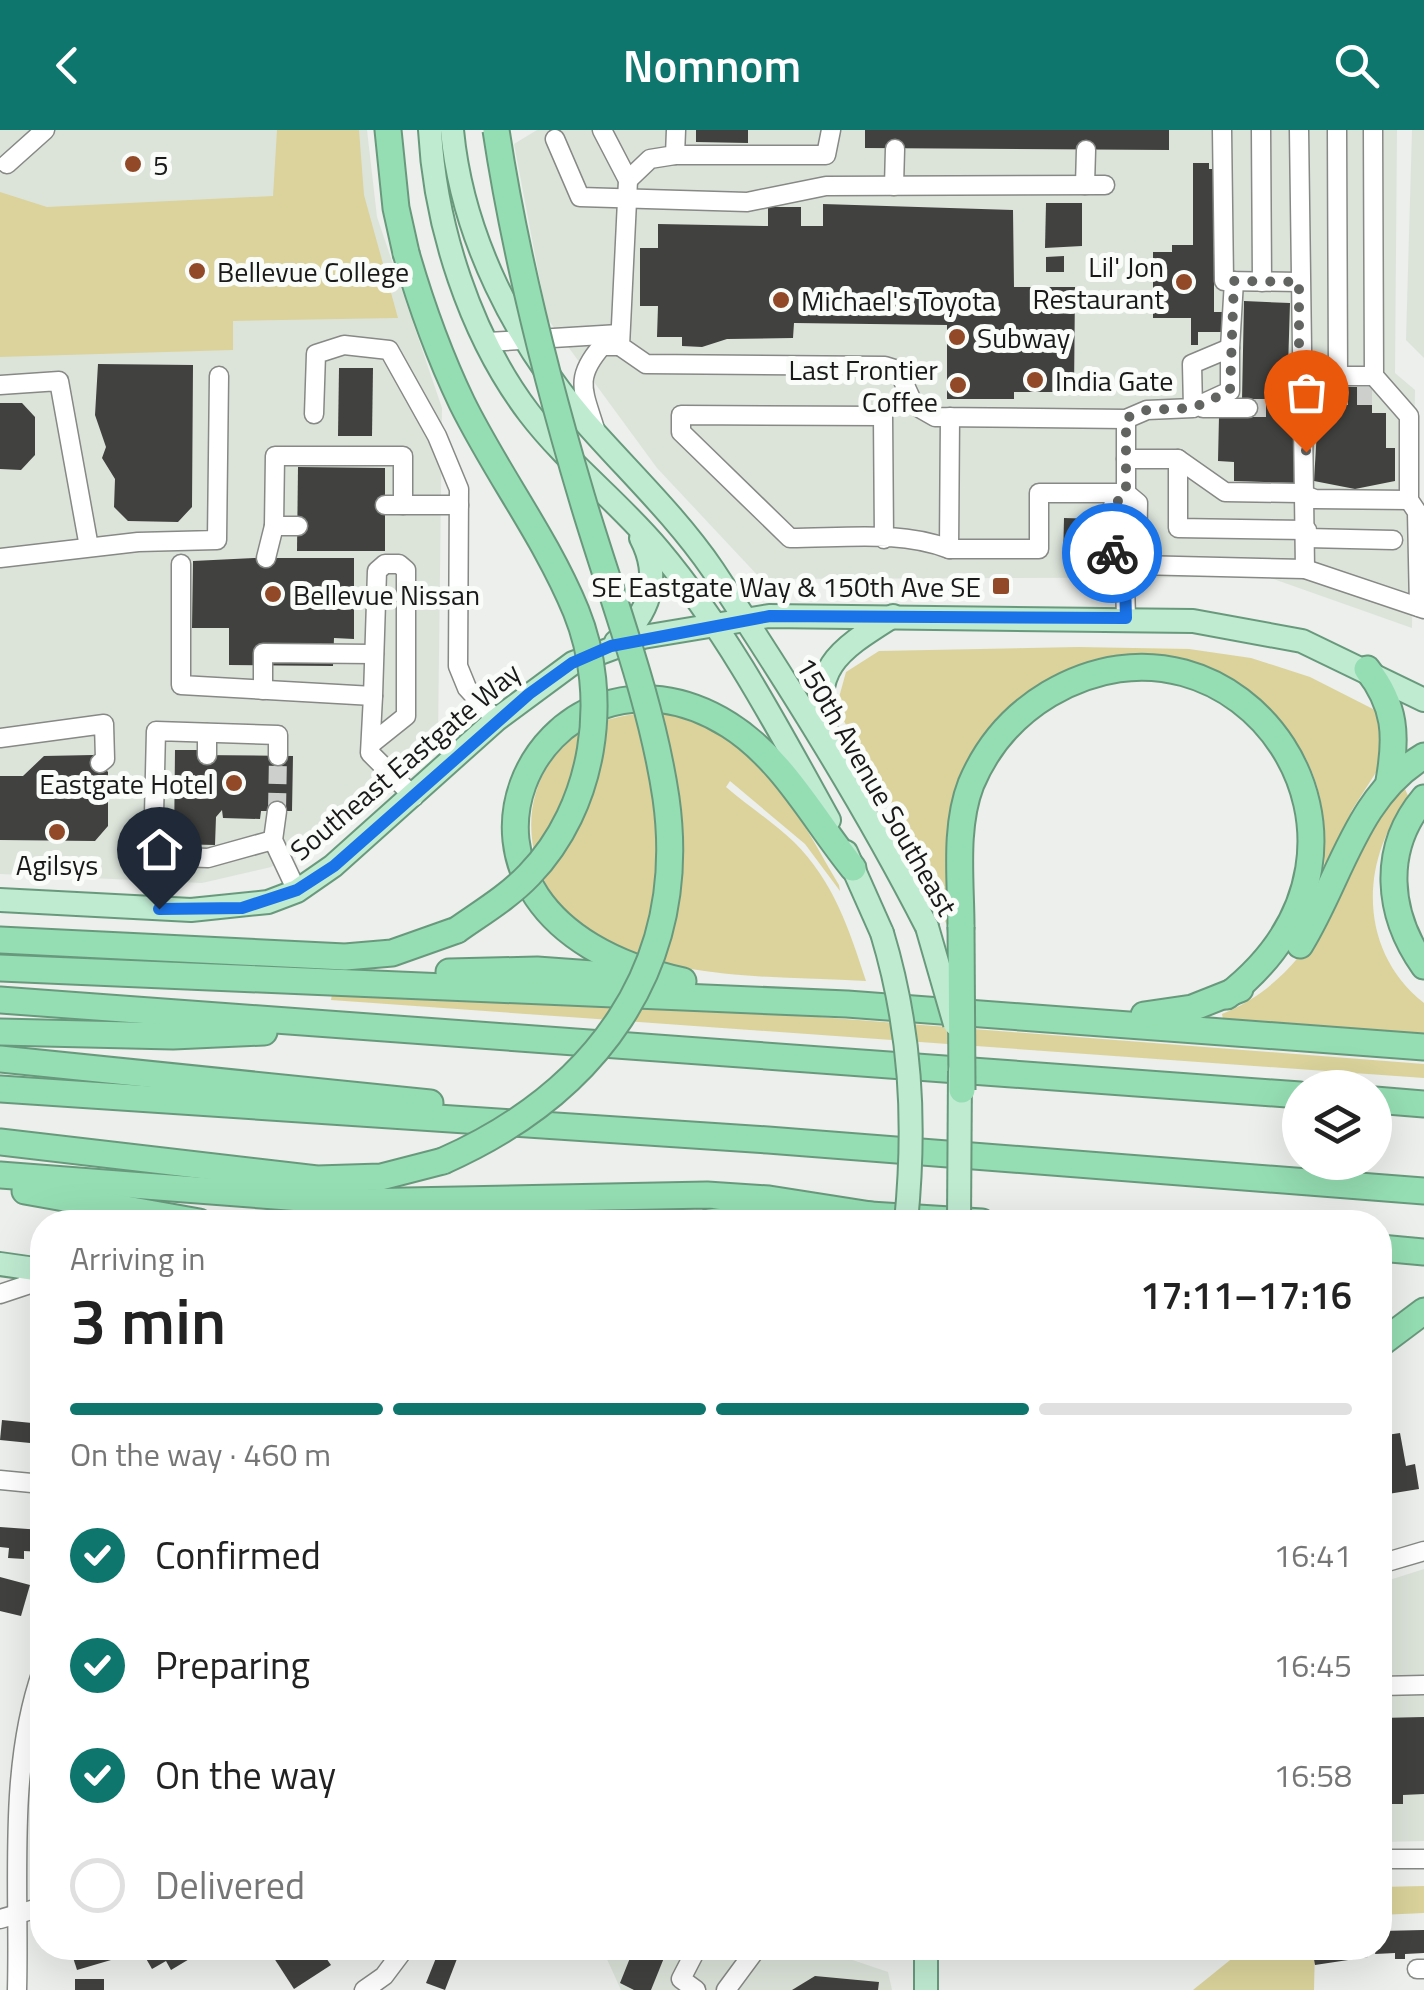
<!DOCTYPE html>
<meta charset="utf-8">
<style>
body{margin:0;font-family:"Titillium Web",sans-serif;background:#f2f2f2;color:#222;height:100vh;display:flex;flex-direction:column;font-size:38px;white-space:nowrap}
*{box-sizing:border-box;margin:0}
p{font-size:32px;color:#767676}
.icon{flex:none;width:55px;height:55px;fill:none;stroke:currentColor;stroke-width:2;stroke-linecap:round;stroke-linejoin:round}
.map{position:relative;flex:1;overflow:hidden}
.drawer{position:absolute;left:30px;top:1080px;width:1362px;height:750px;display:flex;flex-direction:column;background:#fff;border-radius:40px;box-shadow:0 10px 40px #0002}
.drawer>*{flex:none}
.buttons{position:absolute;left:1282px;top:940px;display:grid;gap:20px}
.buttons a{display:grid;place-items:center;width:110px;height:110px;border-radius:50%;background:#fff;box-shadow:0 10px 40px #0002;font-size:50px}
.pin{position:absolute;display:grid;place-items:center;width:85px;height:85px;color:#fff;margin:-102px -42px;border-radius:50% 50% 50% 0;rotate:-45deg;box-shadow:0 0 10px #0007}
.pin .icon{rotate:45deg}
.courier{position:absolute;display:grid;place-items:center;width:100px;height:100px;margin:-50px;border:8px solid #1a73e8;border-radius:50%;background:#fff;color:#222;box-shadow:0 2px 12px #0007}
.summary em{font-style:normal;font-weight:600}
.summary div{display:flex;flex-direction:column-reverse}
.summary{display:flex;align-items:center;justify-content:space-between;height:170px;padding:0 40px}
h1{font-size:65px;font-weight:600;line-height:75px}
.bar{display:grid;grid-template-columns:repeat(4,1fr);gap:15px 10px;align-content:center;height:120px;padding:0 40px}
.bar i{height:12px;border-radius:8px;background:#e0e0e0}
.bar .current{background:#0f766e}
.bar p{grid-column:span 4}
ol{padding:0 40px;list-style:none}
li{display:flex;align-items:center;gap:30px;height:110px}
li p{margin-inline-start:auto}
li .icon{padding:10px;border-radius:50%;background:#0f766e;color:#fff;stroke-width:4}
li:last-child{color:#767676}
li i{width:55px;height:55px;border:5px solid #e0e0e0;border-radius:50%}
header{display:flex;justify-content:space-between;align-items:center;height:130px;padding:0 40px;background:#0f766e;color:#fff;font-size:45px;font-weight:600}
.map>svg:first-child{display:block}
.built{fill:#dce4da}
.green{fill:#dbd39b}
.building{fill:#41423f}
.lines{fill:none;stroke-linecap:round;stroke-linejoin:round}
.minor-tunnel{stroke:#cccfcb;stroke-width:18;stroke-dasharray:18 9;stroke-linecap:butt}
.minor-casing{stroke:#868985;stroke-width:21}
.major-casing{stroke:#69997d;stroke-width:26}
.highway-casing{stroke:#69997d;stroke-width:29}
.minor{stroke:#fff;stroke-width:18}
.major{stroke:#bfebd1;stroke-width:22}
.highway{stroke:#95deb3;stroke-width:25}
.major-bridge-casing{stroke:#69997d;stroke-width:26;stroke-linecap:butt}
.highway-bridge-casing{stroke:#69997d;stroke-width:29;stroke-linecap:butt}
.major-bridge{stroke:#bfebd1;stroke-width:22}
.highway-bridge{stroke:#95deb3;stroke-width:25}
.done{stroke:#626462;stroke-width:10;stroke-dasharray:0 18}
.route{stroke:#1a73e8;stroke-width:12}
.poi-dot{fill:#914927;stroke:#f9fcf9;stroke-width:4}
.labels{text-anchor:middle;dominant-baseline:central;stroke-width:10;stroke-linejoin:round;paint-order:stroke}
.poi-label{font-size:28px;fill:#181918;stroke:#f9fcf9;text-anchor:start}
.street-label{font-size:28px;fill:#181918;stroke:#f9fcf9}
</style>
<header><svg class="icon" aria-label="back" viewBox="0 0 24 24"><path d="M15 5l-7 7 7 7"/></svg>Nomnom<svg class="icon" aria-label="search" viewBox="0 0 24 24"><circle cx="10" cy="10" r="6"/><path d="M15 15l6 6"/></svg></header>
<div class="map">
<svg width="1424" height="1860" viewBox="0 0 1424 1860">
<rect width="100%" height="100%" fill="#ecefeb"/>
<g class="built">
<path d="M0,0H367L377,87L442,278L438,607L335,699L271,737L202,753L0,744Z"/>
<path d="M537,0H1397L1395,243L1415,260L1412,498L1268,447L761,449L657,338L547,188L514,14Z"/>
<path d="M1412,0H1424V228L1406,210Z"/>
<path d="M1424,1439V1711L1380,1712V1453Z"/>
<path d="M602,1818H817L888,1842L892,1860H621Z"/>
</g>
<g class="green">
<path d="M277,0H359L364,65L398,188L233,191V220L0,227V62L47,77L273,66Z"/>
<path d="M1078,517L1189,519L1251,528L1310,547L1373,579L1380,590L1382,633L1352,680L1324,744C1326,702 1325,663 1304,625C1240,511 1078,494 993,594C954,640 958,695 954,753C953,767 954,786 948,797L841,585L838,571L846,542L879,521Z"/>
<path d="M675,580C696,591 719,600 738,614C783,650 810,706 839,755L840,761L805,714L730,651L726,657C748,676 773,692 794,712C834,752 849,799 866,851C781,846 689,851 610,815C527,777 498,661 580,603C607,584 644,583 675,580Z"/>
<path d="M1405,659L1409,668C1359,730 1358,821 1424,873V904L1223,889L1222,884C1296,854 1327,789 1361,723C1373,700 1384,673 1405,659Z"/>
<path d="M332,864L704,878L1424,934V948L331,870Z"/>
<path d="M1424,1756V1783L1380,1785V1757Z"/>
<path d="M1245,1818H1315L1314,1860H1193Z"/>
</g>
<g class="building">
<path d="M696,0H748V13L696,12Z"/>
<path d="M865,0H1169V20L865,18Z"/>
<path d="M1193,33H1209V39H1214V182H1226V202H1198V215H1191V188H1153V122H1172V115H1193Z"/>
<path d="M1046,73H1082V116L1045,118Z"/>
<path d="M823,74L1013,80L1014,157H1075L1074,262H1014V269H947V195L794,193L793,208L727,209L702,217L682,216V207H657L658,176H640V118H658V94L768,96V77H801V96H823Z"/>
<path d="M1064,126V142H1046V127Z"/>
<path d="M1244,171L1290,173L1287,271L1297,284L1295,353L1234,351V332L1218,331L1219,286L1242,270Z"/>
<path d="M98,234L193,235L192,377L178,392L128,391L114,377L115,349L102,328L106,317L95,285Z"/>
<path d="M339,238H373L372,306H338Z"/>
<path d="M1330,257H1372V283H1386V318H1395V351L1355,359L1314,351L1318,283H1330Z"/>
<path d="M0,273H22L35,287V325L21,340L0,339Z"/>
<path d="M298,337L385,338V421H297Z"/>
<path d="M1064,388L1098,389L1097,432L1063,431Z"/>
<path d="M254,428H354V509L334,508L333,536L229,535V498H192L193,431Z"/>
<path d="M175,620H198V625L293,626L292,681H261L260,689L223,688L222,680L216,687L215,715L174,714Z"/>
<path d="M93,625L108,642V696L95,711L0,710V646H23L44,626Z"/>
<path d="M2,1290L32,1293L30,1313L0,1310Z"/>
<path d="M1400,1303L1406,1336L1415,1334L1419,1359L1388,1364L1380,1306Z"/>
<path d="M0,1397L42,1400V1422L24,1421V1429L8,1428L9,1418L0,1417Z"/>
<path d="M0,1447L30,1455L21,1486L0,1481Z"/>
<path d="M1424,1587V1664L1403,1665V1674H1380V1588Z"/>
<path d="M1424,1800V1823L1405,1824V1829H1395V1823L1375,1824L1380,1801Z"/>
<path d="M70,1818H107L111,1830L77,1840Z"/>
<path d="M140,1818H192L186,1821L191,1828L171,1840L166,1831L152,1839Z"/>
<path d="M283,1818H319L331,1835L294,1859L272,1825Z"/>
<path d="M440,1818L460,1821L445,1860L426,1853Z"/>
<path d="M634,1818H668L651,1860H634L620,1853Z"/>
<path d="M1312,1818H1366L1368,1827L1315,1835Z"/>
<path d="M815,1846L879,1852L878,1860H792Z"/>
<rect x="75" y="1849" width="29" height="11"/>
</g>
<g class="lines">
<g class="minor-tunnel">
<path d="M1330,266H1372"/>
<path d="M1248,278H1279"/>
<path d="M277,681L278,626"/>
</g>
<g class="minor-casing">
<g id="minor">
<path d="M602,0L628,50L620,216L646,234L885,236L898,240L914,275L935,287L1126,289L1147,280L1193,278L1192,234L1230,218V261L1193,278"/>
<path d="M1222,0L1224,151L1299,152"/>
<path d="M1261,0L1262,152"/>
<path d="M1299,0L1305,439"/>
<path d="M1337,0L1338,246"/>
<path d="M1373,0L1374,246L1409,286V370L1417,382L1419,477"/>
<path d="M555,9L580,67L747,72L826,56L1105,55"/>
<path d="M675,25H826L831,0"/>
<path d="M7,34L45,0"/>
<path d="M628,50L650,29L675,25L676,0"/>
<path d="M1085,55L1086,20"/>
<path d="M894,56L895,19"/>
<path d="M488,212L619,204"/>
<path d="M1230,218L1234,151"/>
<path d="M1299,246H1374"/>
<path d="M0,255L59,251L89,417"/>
<path d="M1302,265L1330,266"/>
<path d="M1203,278H1248"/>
<path d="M1279,278H1307"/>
<path d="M314,284L316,224L344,215L389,220L437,306L459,359L458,536L467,558L496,590"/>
<path d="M950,287L949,419H1039V363H1126L1138,373L1137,435L1125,453"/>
<path d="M595,299C583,260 574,248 602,216H620"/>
<path d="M1126,329H1178L1225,362L1299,363L1315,369L1409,370"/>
<path d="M1178,329V398L1307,400"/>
<path d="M385,375H459"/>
<path d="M274,396L275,326H403V375"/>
<path d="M1307,408L1393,410"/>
<path d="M884,409L883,286L681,285V302L790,408C842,408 901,400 949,419"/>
<path d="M0,428L138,412L217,410L219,246"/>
<path d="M266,428L274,396H298"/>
<path d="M181,434V555L373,566L370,623L414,667"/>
<path d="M1137,435L1305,439L1424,479"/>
<path d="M1126,488L1125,453L1112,434L1113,375L1126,363V289"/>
<path d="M263,560V523L374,524"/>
<path d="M0,608L104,594L105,629L100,633"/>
<path d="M371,614L406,586V440L399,434H385L377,441L373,566"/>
<path d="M207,625V603"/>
<path d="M277,681L273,710L297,761"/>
<path d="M273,710L208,728L153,726L156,601L278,605V626"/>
<path d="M0,1164L27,1155L30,1138"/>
<path d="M0,1350L42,1354"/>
<path d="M1380,1434L1424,1421"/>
<path d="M1380,1556L1424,1555"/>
<path d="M1380,1729H1424"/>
<path d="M0,1789L42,1777"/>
<path d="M1417,1839H1424"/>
<path d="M17,1860C20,1757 7,1640 42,1541"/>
<path d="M364,1860L384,1846L405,1818"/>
<path d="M696,1860L681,1849L697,1818"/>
<path d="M726,1860L757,1818"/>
</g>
</g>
<g class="major-casing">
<g id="major">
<path d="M430,0C435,96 470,205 529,283C567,333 619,372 659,420C727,501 778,598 829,690"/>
<path d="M452,0C462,107 516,211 585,292C628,341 676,386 713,440C789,555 864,674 927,797"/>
<path d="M616,512C649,485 662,448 641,408"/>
<path d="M829,608C807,539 839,520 893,486"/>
<path d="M846,722L882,803"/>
<path d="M0,770L191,780L268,772L297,761L333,736L496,590L573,533L643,507L769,486L1193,491L1302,511L1424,570"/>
<path d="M0,1134L42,1140"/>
<path d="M926,1860V1818"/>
</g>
</g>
<g class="highway-casing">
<g id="highway">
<path d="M388,0L396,78L406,123"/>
<path d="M1367,539C1396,576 1397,606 1389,651"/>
<path d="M1424,668C1381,719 1387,784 1424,836"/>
<path d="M961,797C961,751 954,698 971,654C987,616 1014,585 1049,564C1237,453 1424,713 1227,866"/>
<path d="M0,810L345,827L392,823L457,800"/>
<path d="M1300,815C1340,751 1356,666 1424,626"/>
<path d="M0,838L847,874L1424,917"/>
<path d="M449,842L537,840L634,847"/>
<path d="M683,851C382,785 542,478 729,595C783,629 814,690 853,738"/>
<path d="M0,870L1300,965"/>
<path d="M1144,885L1192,878L1240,859"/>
<path d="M0,902L173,906L264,902"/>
<path d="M0,929L430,973"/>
<path d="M0,959L768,1010L1424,1061"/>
<path d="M1375,970L1424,974"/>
<path d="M0,1012L317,1049L381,1047L443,1031"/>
<path d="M0,1045L354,1072L707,1065L769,1069L871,1085"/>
<path d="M25,1061L199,1092"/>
<path d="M854,1084L982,1092"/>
<path d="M710,1092L779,1083"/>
<path d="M1380,1118L1424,1122"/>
<path d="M1380,1214L1424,1181"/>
</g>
</g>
<use href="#minor" class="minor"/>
<use href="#major" class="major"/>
<use href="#highway" class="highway"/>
<g class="major-bridge-casing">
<g id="major-bridge">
<path d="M927,797L955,894"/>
<path d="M882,803C911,899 916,992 906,1092"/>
<path d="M959,1092L960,941"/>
</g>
</g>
<g class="highway-bridge-casing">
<g id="highway-bridge">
<path d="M406,123C421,175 439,225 462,273C497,344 546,408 576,481C611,567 595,677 529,745C508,767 481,783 457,800"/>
<path d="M961,797L962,960"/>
<path d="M443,1031C594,964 690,839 666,668C651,567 611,466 582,368C546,247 515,125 496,0"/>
</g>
</g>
<use href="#major-bridge" class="major-bridge"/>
<use href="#highway-bridge" class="highway-bridge"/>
</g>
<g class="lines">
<path class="done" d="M1112,423L1113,376L1126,363V288L1147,280L1193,278L1230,261L1234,151L1299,152V246L1306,278V322"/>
<path class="route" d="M159,779L242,778L297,760L334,736L529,564L572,533L611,516L770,486L1126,488L1125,453L1115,444L1112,423"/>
</g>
<g class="poi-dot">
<circle cx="133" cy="34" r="10"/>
<circle cx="197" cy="141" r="10"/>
<circle cx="1184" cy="152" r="10"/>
<circle cx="781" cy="170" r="10"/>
<circle cx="957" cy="207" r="10"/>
<circle cx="1035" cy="250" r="10"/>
<circle cx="958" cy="255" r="10"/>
<rect x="991" y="446" width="20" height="20" rx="5"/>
<circle cx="273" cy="464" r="10"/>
<circle cx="234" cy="653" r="10"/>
<circle cx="57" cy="702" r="10"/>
</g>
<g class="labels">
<g class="poi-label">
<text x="153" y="34">5</text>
<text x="1164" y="136" text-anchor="end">Lil' Jon<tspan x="1164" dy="32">Restaurant</tspan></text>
<text x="217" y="141">Bellevue College</text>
<text x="801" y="170">Michael's Toyota</text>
<text x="977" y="207">Subway</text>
<text x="938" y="239" text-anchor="end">Last Frontier<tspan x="938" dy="32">Coffee</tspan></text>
<text x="1055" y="250">India Gate</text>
<text x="981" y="456" text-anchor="end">SE Eastgate Way &amp; 150th Ave SE</text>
<text x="293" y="464">Bellevue Nissan</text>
<text x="214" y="653" text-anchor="end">Eastgate Hotel</text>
<text x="57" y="734" text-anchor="middle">Agilsys</text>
</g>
<g class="street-label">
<text transform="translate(405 631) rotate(-40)">Southeast Eastgate Way</text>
<text transform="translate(877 656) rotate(60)">150th Avenue Southeast</text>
</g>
</g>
</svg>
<div class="buttons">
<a><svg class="icon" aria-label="layers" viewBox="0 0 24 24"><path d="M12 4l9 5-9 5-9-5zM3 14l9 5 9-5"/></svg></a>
</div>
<div class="pin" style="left:1306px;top:322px;background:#ea580c"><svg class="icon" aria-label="bag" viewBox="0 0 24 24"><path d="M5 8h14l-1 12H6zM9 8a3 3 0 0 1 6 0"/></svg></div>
<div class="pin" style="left:159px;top:779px;background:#1f2937"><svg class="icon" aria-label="home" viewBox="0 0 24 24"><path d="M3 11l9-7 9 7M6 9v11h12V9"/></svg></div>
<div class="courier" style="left:1112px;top:423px"><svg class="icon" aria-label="bike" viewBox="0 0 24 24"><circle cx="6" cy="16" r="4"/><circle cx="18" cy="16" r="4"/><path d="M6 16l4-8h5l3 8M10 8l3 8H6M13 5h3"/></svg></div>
<section class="drawer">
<div class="summary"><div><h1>3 min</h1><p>Arriving in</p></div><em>17:11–17:16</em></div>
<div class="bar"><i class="current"></i><i class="current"></i><i class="current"></i><i></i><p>On the way · 460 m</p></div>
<ol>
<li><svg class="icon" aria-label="check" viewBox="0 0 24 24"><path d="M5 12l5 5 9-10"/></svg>Confirmed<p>16:41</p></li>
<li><svg class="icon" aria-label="check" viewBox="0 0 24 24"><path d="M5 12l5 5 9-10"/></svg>Preparing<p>16:45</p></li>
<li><svg class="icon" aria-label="check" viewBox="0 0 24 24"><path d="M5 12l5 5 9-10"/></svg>On the way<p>16:58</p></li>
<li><i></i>Delivered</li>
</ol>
</section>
</div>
